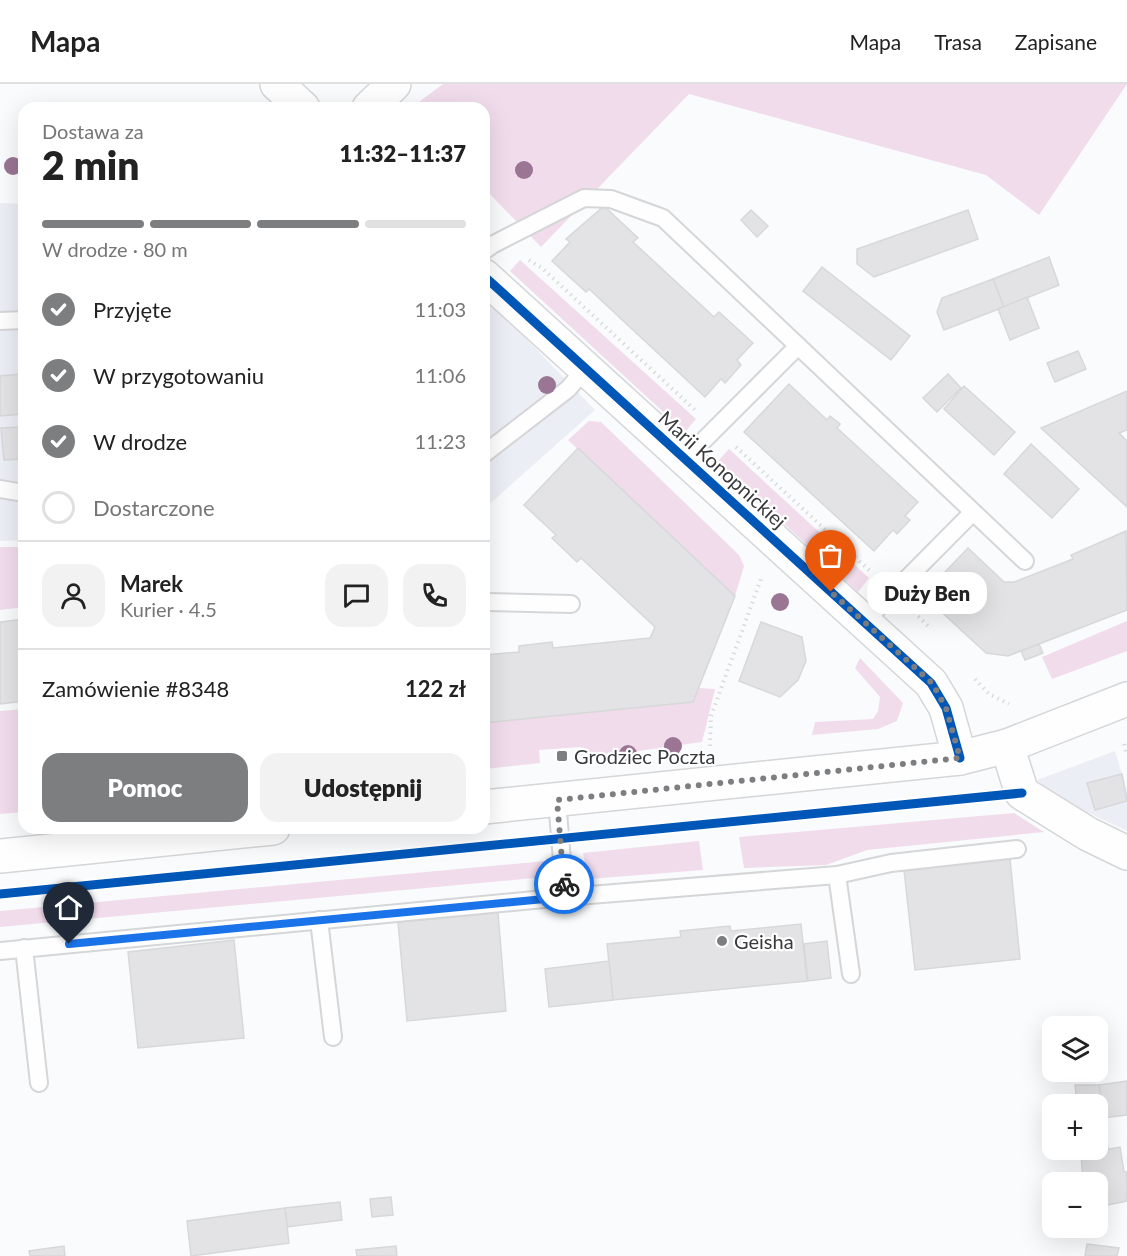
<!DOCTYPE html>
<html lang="pl">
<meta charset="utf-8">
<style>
body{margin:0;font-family:Lato,sans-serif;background:#f2f2f2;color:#222;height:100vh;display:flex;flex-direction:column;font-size:22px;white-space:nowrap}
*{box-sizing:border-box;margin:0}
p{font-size:20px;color:#767676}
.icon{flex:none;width:33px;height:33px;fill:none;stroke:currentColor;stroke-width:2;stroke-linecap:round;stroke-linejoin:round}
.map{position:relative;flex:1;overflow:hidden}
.details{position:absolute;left:18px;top:18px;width:472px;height:732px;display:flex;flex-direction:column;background:#fff;border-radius:18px;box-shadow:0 6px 24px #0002}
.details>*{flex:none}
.tools{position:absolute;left:1042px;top:932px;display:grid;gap:12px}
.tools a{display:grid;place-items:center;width:66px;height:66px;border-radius:12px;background:#fff;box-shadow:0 6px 24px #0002;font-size:30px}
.pin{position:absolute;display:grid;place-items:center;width:51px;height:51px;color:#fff;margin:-62px -26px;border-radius:50% 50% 50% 0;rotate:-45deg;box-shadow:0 0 6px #0007}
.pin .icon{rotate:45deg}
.courier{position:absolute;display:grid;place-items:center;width:60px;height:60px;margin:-30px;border:4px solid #1a73e8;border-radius:50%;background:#fff;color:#222;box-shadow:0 2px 8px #0007}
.bubble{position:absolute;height:42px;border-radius:18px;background:#fff;box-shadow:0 6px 24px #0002;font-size:20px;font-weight:800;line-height:42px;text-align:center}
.summary em{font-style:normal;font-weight:800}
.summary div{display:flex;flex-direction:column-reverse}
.summary{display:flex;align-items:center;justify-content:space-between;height:102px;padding:0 24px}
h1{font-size:39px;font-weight:800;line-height:45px}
.bar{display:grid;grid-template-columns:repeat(4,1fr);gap:9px 6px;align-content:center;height:72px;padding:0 24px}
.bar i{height:8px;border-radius:4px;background:#e0e0e0}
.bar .active{background:#7d7e80}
.bar p{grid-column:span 4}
.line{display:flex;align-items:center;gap:15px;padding:0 24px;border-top:2px solid #e0e0e0}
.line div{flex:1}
.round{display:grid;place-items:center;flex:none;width:63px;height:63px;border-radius:18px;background:#f2f2f2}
ol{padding:0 24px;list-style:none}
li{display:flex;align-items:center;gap:18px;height:66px}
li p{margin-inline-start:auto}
li .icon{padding:6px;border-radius:50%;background:#7d7e80;color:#fff;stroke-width:4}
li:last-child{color:#767676}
li i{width:33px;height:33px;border:3px solid #e0e0e0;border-radius:50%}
.primary-button{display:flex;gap:12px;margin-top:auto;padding:12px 24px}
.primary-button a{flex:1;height:69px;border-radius:18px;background:#7d7e80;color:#fff;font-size:24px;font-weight:800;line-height:69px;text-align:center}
.primary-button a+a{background:#f2f2f2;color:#222}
header{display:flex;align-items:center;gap:36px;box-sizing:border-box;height:84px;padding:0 30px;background:#fff;border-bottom:2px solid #e0e0e0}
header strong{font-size:28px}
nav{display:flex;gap:33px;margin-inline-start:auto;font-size:21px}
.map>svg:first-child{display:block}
.built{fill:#eceef5}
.green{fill:#f1dcec}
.building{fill:#e3e3e5;stroke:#d7d8d9;stroke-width:1.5}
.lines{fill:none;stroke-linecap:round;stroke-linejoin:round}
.service-casing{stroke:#d5d6d8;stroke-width:20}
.minor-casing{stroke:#d5d6d8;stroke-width:36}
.tertiary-casing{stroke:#d5d6d8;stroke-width:36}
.path{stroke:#dbdbdc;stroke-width:4;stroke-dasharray:1.5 4.5;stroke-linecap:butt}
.service{stroke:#fefeff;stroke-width:16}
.minor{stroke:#fefeff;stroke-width:33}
.tertiary{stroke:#fefeff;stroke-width:33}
.cycleway-casing{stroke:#fff;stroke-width:13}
.cycleway{stroke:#0057b8;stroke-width:9}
.tree{fill:#9a7594}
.done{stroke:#7d7e80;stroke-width:6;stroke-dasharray:0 10.8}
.route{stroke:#1a73e8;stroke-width:8}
.poi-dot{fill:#7d7e80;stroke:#fff;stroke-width:2}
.labels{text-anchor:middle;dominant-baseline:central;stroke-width:4.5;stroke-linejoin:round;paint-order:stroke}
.street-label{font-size:20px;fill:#393a3c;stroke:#fff}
.poi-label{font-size:20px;fill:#393a3c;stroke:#fff;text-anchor:start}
</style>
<header>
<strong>Mapa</strong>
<nav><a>Mapa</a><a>Trasa</a><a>Zapisane</a></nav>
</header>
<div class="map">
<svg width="1127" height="1172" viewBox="0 0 1127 1172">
<rect width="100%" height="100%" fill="#fafbfd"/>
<g class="built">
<path d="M0,119L24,120V456L0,457Z"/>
<path d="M484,211L595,326L485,424H484Z"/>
<path d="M1115,667L1127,707V747L1055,713L1037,696Z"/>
</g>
<g class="green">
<path d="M443,0H1127L1039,131L986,91L689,10L541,163L485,105L484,24H411Z"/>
<path d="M520,176L696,335L685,348L510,187Z"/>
<path d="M589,337L601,338L739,471L744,482L735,512L568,356Z"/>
<path d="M729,365L869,494L858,508L717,378Z"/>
<path d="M0,463H20L24,523L0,526Z"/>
<path d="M1127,537V567L1052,595L1042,573Z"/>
<path d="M860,574L903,619L897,637L878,645L812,651L815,638L873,635L878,627L880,613L855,584Z"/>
<path d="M699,604L715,605L702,658L582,675L581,663L539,666L540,679L485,685V639L693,618Z"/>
<path d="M24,625V728L0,730V627Z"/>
<path d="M1014,729L1044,748L867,766L826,781L744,784L739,753Z"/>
<path d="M699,757L703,786L588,795L583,769Z"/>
<path d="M546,777L545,793L0,843V827Z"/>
</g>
<g class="building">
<path d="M604,122L638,154L633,158L714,233L719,228L753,259L737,276L741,281L725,299L721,295L705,313L589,205L586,208L552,177L570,158L566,155Z"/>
<path d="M751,126L768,142L757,153L741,136Z"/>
<path d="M968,126L978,155L874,193L857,180V165Z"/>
<path d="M1049,173L1059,201L1004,223L993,195Z"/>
<path d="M822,183L910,252L891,276L803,207Z"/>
<path d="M993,195L1004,223L944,246L937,228L942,214Z"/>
<path d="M1027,213L1039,244L1010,256L998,225Z"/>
<path d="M1078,267L1086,285L1055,298L1047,279Z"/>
<path d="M20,290H24V330H23Z"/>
<path d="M20,290L23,330L0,332V292Z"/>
<path d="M948,290L961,304L937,328L923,314Z"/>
<path d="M789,300L827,336L830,332L840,340L837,344L918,418L905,432L910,436L897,450L893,446L874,467L744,348Z"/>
<path d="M964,302L1015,348L994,371L944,325Z"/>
<path d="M1127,307V346L1119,349L1127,357V423L1041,344Z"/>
<path d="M24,343V375L4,376L1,344Z"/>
<path d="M1031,360L1079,405L1052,434L1004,390Z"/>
<path d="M578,364L735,512L693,618L484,639V571L519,568V562L552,558L553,564L650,554L655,543L581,474L577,478L552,454L556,451L524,421Z"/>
<path d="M1126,447L1127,526L1008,572L986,569L923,511L968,464L1004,498H1014L1073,475L1071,471Z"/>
<path d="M24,535V617L0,620V538Z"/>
<path d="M761,538L802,553L806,577L798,596L780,613L739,597Z"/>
<path d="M1039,560L1043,569L1025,576L1021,567Z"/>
<path d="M1122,690L1127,717L1095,726L1087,699Z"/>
<path d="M1010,775L1020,875L915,886L904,786Z"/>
<path d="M498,829L506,927L407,937L398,838Z"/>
<path d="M801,840L807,897L613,916L607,860L681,853L680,847L730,842L731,847Z"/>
<path d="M234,856L244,954L138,964L128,868Z"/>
<path d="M827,857L831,894L808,897L804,860Z"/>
<path d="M609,877L613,916L549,923L545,885Z"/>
<path d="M1127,997V1031L1103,1034L1099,1001Z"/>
<path d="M1075,1001H1099L1108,1065L1081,1070L1080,1065H1098V1020H1077Z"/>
<path d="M1120,1063L1124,1088H1127V1117L1098,1123V1098H1083L1081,1070Z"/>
<path d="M391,1113L393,1131L372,1133L370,1115Z"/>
<path d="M340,1118L342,1136L287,1143L285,1124Z"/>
<path d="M285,1124L289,1159L191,1172L187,1137Z"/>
<path d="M1087,1160L1119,1164L1117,1172H1085Z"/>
<path d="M64,1162L65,1172H30L29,1167Z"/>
<path d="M396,1162L397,1172H357L356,1166Z"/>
</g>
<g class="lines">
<g class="service-casing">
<g id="service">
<path d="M484,167L492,161L584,114L611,115L663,134L1025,477"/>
<path d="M0,237L24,236"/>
<path d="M484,370L568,305L586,284"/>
<path d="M685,375L798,262"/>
<path d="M0,405L24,409"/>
<path d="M485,518L571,520"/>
<path d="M864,538L973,428"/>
<path d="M557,716L565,813"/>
<path d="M837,791L851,890"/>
<path d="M319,836L333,953"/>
<path d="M24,864L39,999"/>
<path d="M0,867L565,813L837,791L891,779L1017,765"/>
</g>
</g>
<g class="minor-casing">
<g id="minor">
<path d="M277,0L303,24"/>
<path d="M369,24L394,0"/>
<path d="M484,192L931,599L946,624L960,674"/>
<path d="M1007,662L1022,709L1088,750L1127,769"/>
</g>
</g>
<g class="tertiary-casing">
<g id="tertiary">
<path d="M484,723L960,674L1007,662L1127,615"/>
<path d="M0,772L273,744"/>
</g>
</g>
<g class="path">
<path d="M529,176L542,184L695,326"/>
<path d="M736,363L871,488"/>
<path d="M914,528L930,544"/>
<path d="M975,595L989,610L1009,620"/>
<path d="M1124,660L1127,671"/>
<path d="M710,662L711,632L761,495"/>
</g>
<use href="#service" class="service"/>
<use href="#minor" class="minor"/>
<use href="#tertiary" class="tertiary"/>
<g class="cycleway-casing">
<g id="cycleway">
<path d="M484,192L931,599L946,624L960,674"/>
<path d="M0,810L1022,709"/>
</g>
</g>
<use href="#cycleway" class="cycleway"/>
</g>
<g class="tree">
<circle cx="13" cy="82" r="9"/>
<circle cx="524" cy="86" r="9"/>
<circle cx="547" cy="301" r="9"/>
<circle cx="780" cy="518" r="9"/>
<circle cx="673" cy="662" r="9"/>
<circle cx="628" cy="670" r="9"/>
</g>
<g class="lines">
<path class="done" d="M564,800L557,716L960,674L946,624L932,599L831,508"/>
<path class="route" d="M69,860L565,813L564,800"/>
</g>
<g class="poi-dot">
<rect x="556" y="666" width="12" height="12" rx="3"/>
<circle cx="722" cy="857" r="6"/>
</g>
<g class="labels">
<g class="street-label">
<text transform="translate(723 385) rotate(42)">Marii Konopnickiej</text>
</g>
<g class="poi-label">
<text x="574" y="672">Grodziec Poczta</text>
<text x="734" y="857">Geisha</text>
</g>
</g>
</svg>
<div class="tools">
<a><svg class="icon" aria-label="layers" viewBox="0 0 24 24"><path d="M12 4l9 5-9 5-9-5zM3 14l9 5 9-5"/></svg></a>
<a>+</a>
<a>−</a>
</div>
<div class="pin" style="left:831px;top:508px;background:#ea580c"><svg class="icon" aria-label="bag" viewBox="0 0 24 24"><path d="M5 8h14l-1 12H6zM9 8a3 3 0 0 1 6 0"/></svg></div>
<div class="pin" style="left:69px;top:860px;background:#1f2937"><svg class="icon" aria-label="home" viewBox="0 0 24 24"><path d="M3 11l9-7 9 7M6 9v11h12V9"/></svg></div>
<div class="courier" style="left:564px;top:800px"><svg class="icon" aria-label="bike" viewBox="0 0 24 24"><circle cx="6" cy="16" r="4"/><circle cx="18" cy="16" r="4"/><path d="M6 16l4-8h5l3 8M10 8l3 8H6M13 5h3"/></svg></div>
<div class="bubble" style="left:867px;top:488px;width:120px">Duży Ben</div>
<section class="details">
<div class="summary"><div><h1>2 min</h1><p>Dostawa za</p></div><em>11:32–11:37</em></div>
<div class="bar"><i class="active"></i><i class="active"></i><i class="active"></i><i></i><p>W drodze · 80 m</p></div>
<ol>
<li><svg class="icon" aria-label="check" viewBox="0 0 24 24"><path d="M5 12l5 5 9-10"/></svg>Przyjęte<p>11:03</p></li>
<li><svg class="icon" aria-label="check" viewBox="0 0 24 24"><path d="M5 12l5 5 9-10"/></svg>W przygotowaniu<p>11:06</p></li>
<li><svg class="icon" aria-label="check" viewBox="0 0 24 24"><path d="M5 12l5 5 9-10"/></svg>W drodze<p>11:23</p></li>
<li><i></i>Dostarczone</li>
</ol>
<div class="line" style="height:108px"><a class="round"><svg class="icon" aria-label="person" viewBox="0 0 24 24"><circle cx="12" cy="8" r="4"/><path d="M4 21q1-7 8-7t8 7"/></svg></a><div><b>Marek</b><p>Kurier · 4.5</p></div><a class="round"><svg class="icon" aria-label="chat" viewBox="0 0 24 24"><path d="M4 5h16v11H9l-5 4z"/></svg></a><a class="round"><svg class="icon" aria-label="phone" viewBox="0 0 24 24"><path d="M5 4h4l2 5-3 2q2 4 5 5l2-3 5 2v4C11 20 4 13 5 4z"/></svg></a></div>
<div class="line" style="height:78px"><div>Zamówienie #8348</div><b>122 zł</b></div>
<div class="primary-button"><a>Pomoc</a><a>Udostępnij</a></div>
</section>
</div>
